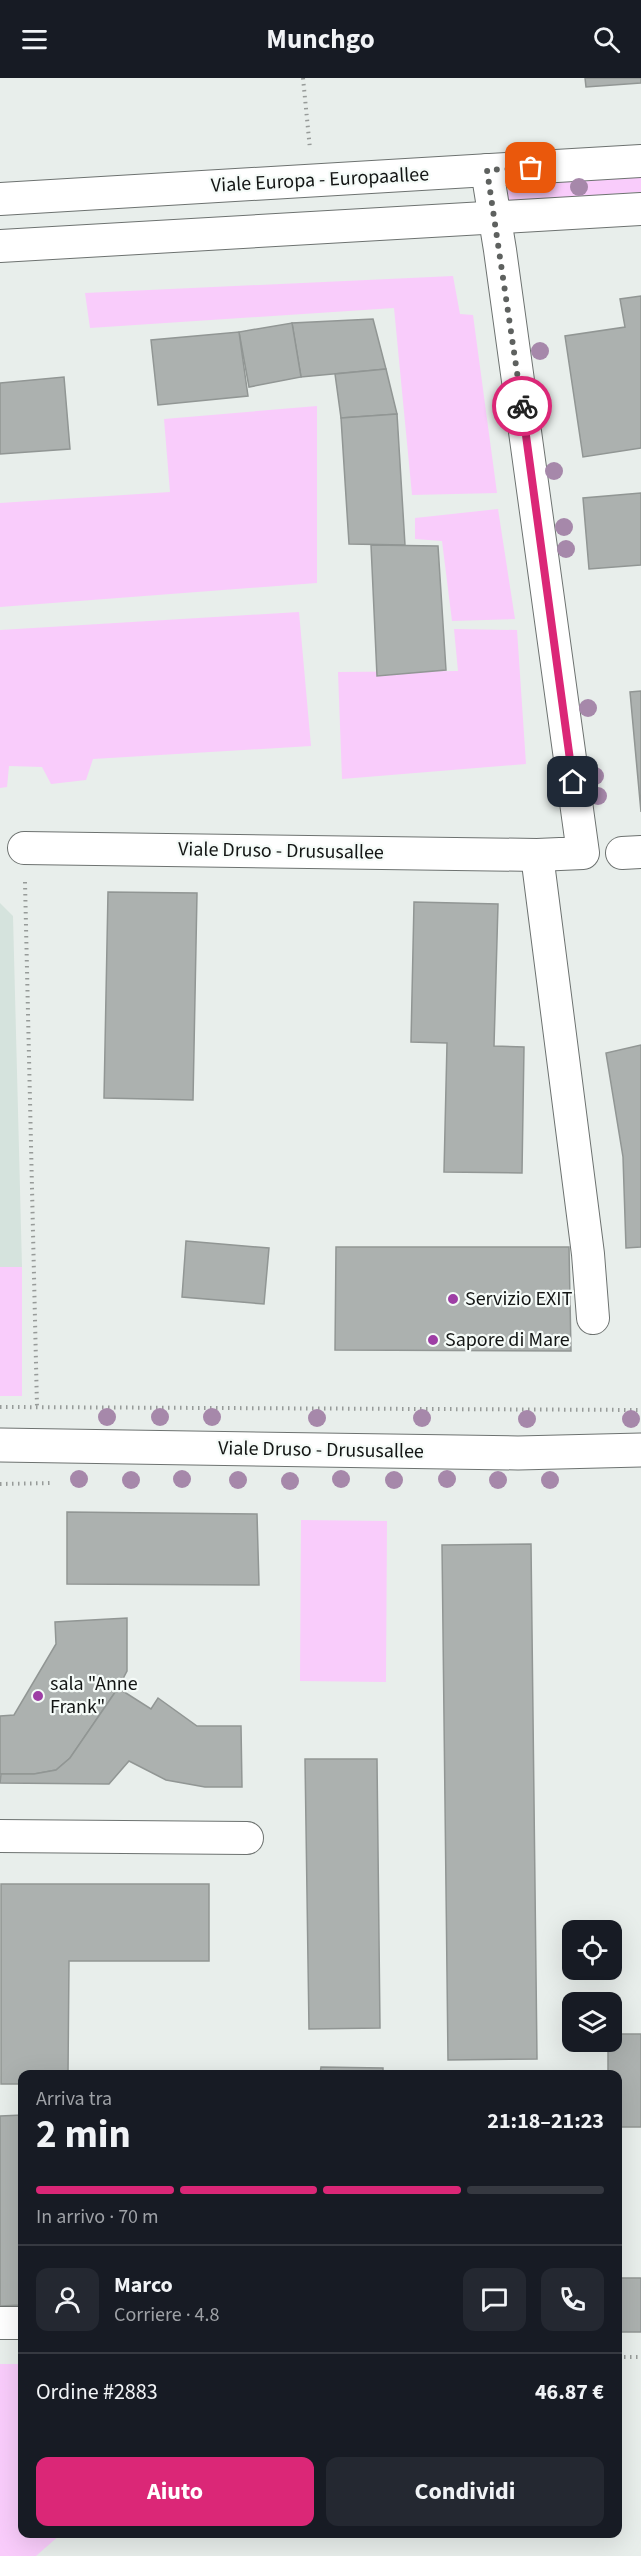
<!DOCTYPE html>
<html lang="it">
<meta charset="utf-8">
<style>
body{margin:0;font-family:"Source Sans 3",sans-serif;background:#242831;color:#f1f3f6;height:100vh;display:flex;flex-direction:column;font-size:22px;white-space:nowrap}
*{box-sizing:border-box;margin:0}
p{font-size:20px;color:#9ea1a6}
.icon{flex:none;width:33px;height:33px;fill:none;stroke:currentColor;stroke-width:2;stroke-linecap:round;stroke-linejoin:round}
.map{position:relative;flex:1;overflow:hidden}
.sheet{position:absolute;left:18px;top:1992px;width:604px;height:468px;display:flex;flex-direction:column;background:#171b24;border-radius:12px;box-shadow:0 6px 24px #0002}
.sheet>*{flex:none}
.fabs{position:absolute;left:562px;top:1842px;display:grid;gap:12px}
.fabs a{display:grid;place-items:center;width:60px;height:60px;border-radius:12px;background:#171b24;box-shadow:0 6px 24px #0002;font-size:30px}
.pin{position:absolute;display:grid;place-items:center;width:51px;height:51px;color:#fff;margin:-26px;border-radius:12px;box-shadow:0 3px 9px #0006}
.courier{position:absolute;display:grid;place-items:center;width:60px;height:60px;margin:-30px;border:4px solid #db2777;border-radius:50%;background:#fff;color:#222;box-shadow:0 2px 8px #0007}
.overview em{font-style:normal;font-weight:700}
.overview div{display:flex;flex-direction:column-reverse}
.overview{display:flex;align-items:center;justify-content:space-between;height:102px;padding:0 18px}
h1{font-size:39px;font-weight:700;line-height:45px}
.bar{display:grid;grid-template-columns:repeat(4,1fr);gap:9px 6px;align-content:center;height:72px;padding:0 18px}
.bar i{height:8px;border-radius:4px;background:#363941}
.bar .active{background:#db2777}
.bar p{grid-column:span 4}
.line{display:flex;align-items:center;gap:15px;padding:0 18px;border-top:2px solid #363941}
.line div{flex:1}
.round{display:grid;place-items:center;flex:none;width:63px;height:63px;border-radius:12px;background:#242831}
.button{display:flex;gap:12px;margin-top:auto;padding:12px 18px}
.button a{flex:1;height:69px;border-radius:12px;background:#db2777;color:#fff;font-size:24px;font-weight:700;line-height:69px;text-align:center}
.button a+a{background:#242831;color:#f1f3f6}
header{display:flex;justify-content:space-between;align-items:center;height:78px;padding:0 18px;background:#171b24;font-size:27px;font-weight:700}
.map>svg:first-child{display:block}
.built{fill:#d5e3dd}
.green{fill:#f9ccfb}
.building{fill:#acb1af;stroke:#919694;stroke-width:1.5}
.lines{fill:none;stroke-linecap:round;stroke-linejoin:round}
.minor-casing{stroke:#6d7270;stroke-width:34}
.primary-casing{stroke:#6d7270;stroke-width:35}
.path{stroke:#979b99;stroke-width:4;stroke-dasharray:1.5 4.5;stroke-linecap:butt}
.minor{stroke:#fff;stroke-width:32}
.primary{stroke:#fff;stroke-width:33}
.tree{fill:#a688aa}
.done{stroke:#5e615f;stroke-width:6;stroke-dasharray:0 10.8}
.route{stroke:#db2777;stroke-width:8}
.poi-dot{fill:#9e3ea5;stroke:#f5fbf8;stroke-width:2}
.labels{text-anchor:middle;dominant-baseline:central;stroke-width:4.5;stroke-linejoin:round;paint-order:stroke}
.street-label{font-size:20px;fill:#131514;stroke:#f5fbf8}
.poi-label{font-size:20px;fill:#131514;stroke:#f5fbf8;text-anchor:start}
</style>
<header><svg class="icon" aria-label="menu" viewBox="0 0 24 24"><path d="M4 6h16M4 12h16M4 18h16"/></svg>Munchgo<svg class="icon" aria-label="search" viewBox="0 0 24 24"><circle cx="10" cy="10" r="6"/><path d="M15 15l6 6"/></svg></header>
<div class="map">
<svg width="641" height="2478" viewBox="0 0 641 2478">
<rect width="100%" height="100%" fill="#e8eeeb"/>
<path class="built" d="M0,825L13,838L22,1189V1318H0Z"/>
<g class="green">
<path d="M641,99V114L507,123V112L546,105Z"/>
<path d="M453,198L460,236L473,237L497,415L412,417L394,230L90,250L85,215Z"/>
<path d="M317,328V505L0,529V425L170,414L164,341Z"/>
<path d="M498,431L515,541L452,543L442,463L415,461V440Z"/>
<path d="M299,534L311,668L93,681L86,702L51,706L42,689L9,688L7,709L0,710V552Z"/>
<path d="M454,551L517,552L526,686L342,701L338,594L458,593Z"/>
<rect x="0" y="1189" width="22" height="129"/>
<path d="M301,1442L387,1443L386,1604L300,1603Z"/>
<path d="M0,2286H22V2456H61L36,2478H0Z"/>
</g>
<g class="building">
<path d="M585,0H641V5L586,9Z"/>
<path d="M641,218V370L583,379L565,258L625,249L620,221Z"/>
<path d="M373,241L386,291L301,299L292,245Z"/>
<path d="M292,245L301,299L249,309L239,254Z"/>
<path d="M239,254L248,318L158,327L151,262Z"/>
<path d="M386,291L397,336L341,340L335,296Z"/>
<path d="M64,299L70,371L0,376V305Z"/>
<path d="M397,336L405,467L349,466L341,340Z"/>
<path d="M641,415V487L589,491L583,420Z"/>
<path d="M371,467L438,468L446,592L377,598Z"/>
<path d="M641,613V734L630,614Z"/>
<path d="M108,814L197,815L193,1022L104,1020Z"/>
<path d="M414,824L498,826L494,968L524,969L522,1095L444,1094L447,965L411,964Z"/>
<path d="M641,967V1169L626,1170L623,1079L606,975Z"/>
<path d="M186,1163L269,1170L264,1226L182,1219Z"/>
<path d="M336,1169H569L571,1273L335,1272Z"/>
<path d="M67,1434L257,1436L259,1507L67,1506Z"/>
<path d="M531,1466L537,1981L448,1982L442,1467Z"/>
<path d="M127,1540V1593L118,1610L70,1680L56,1692L34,1696H0V1638L14,1637L56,1566L55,1544Z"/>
<path d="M118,1610L151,1631L158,1620L197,1648H241L242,1709H205L166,1702L129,1683L109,1706L0,1705L1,1696H34L56,1692L70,1680Z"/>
<path d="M305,1681H377L380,1950L309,1951Z"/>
<path d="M1,1806H209V1883H69L68,1996H22V2006H1Z"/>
<path d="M612,1956H641V2049H618V1996H608V1964H612Z"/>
<path d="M321,1989L383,1990V1996H320Z"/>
<path d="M22,2037V2227L0,2228V2038Z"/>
<rect x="618" y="2200" width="23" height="54"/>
</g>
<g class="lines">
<g class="minor-casing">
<g id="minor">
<path d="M0,121L641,83"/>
<path d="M0,168L641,131"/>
<path d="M24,770L537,777L583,775L500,172L487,92"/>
<path d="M622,775L641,774"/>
<path d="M537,777L588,1176L593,1240"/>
<path d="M0,1758L247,1760"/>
<path d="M0,2245H22"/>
</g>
</g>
<g class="primary-casing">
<path id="primary" d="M0,1367L518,1375L641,1372"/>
</g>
<g class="path">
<path d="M303,0L310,71"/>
<path d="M25,804L37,1329"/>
<path d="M0,1329L641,1332"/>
<path d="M0,1406L52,1405"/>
<path d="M618,2279H641"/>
</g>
<use href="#minor" class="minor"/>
<use href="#primary" class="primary"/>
</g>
<g class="tree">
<circle cx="579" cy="109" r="9"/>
<circle cx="540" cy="273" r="9"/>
<circle cx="554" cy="393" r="9"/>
<circle cx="564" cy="449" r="9"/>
<circle cx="566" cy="471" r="9"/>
<circle cx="588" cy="630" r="9"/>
<circle cx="595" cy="698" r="9"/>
<circle cx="598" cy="718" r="9"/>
<circle cx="107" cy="1339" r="9"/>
<circle cx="160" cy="1339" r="9"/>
<circle cx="212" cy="1339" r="9"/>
<circle cx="317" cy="1340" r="9"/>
<circle cx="422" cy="1340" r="9"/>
<circle cx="527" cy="1341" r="9"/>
<circle cx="631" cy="1341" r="9"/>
<circle cx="79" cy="1401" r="9"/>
<circle cx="182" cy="1401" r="9"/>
<circle cx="341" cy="1401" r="9"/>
<circle cx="447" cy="1401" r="9"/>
<circle cx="131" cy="1402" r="9"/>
<circle cx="238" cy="1402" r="9"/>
<circle cx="394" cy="1402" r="9"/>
<circle cx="498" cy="1402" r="9"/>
<circle cx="550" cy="1402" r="9"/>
<circle cx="290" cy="1403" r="9"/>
</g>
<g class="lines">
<path class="done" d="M522,328L487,92L531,90"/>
<path class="route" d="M522,328L573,704"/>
</g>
<g class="poi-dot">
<circle cx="453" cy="1221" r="6"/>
<circle cx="433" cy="1262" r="6"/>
<circle cx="38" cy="1618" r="6"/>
</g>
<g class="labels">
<g class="street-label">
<text transform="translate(320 102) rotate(-3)">Viale Europa - Europaallee</text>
<text transform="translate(281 773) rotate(1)">Viale Druso - Drususallee</text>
<text transform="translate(321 1372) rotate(1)">Viale Druso - Drususallee</text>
</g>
<g class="poi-label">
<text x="465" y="1221">Servizio EXIT</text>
<text x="445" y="1262">Sapore di Mare</text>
<text x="50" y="1606">sala "Anne<tspan x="50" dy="23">Frank"</tspan></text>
</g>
</g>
</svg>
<div class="fabs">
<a><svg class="icon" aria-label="locate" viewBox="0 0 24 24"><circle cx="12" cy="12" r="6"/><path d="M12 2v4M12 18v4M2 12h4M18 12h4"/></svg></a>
<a><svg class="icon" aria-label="layers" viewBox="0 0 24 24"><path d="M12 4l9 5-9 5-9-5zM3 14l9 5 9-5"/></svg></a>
</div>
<div class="pin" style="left:531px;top:90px;background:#ea580c"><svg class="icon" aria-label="bag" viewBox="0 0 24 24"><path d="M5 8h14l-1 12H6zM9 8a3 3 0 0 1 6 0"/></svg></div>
<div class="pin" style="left:573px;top:704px;background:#1f2937"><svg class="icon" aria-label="home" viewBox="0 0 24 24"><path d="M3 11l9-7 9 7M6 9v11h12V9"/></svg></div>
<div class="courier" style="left:522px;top:328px"><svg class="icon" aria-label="bike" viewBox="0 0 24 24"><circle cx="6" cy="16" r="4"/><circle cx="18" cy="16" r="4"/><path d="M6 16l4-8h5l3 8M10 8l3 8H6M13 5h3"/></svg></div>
<section class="sheet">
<div class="overview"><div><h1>2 min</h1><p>Arriva tra</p></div><em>21:18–21:23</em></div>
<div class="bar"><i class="active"></i><i class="active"></i><i class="active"></i><i></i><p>In arrivo · 70 m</p></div>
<div class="line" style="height:108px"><a class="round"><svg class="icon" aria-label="person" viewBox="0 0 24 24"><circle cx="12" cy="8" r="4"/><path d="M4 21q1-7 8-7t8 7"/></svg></a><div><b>Marco</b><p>Corriere · 4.8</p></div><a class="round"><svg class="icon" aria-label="chat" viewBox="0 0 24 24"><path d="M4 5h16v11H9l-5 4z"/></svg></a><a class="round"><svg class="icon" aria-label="phone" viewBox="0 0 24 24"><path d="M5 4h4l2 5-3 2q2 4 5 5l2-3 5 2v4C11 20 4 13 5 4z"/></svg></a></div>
<div class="line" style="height:78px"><div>Ordine #2883</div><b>46.87 €</b></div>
<div class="button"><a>Aiuto</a><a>Condividi</a></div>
</section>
</div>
